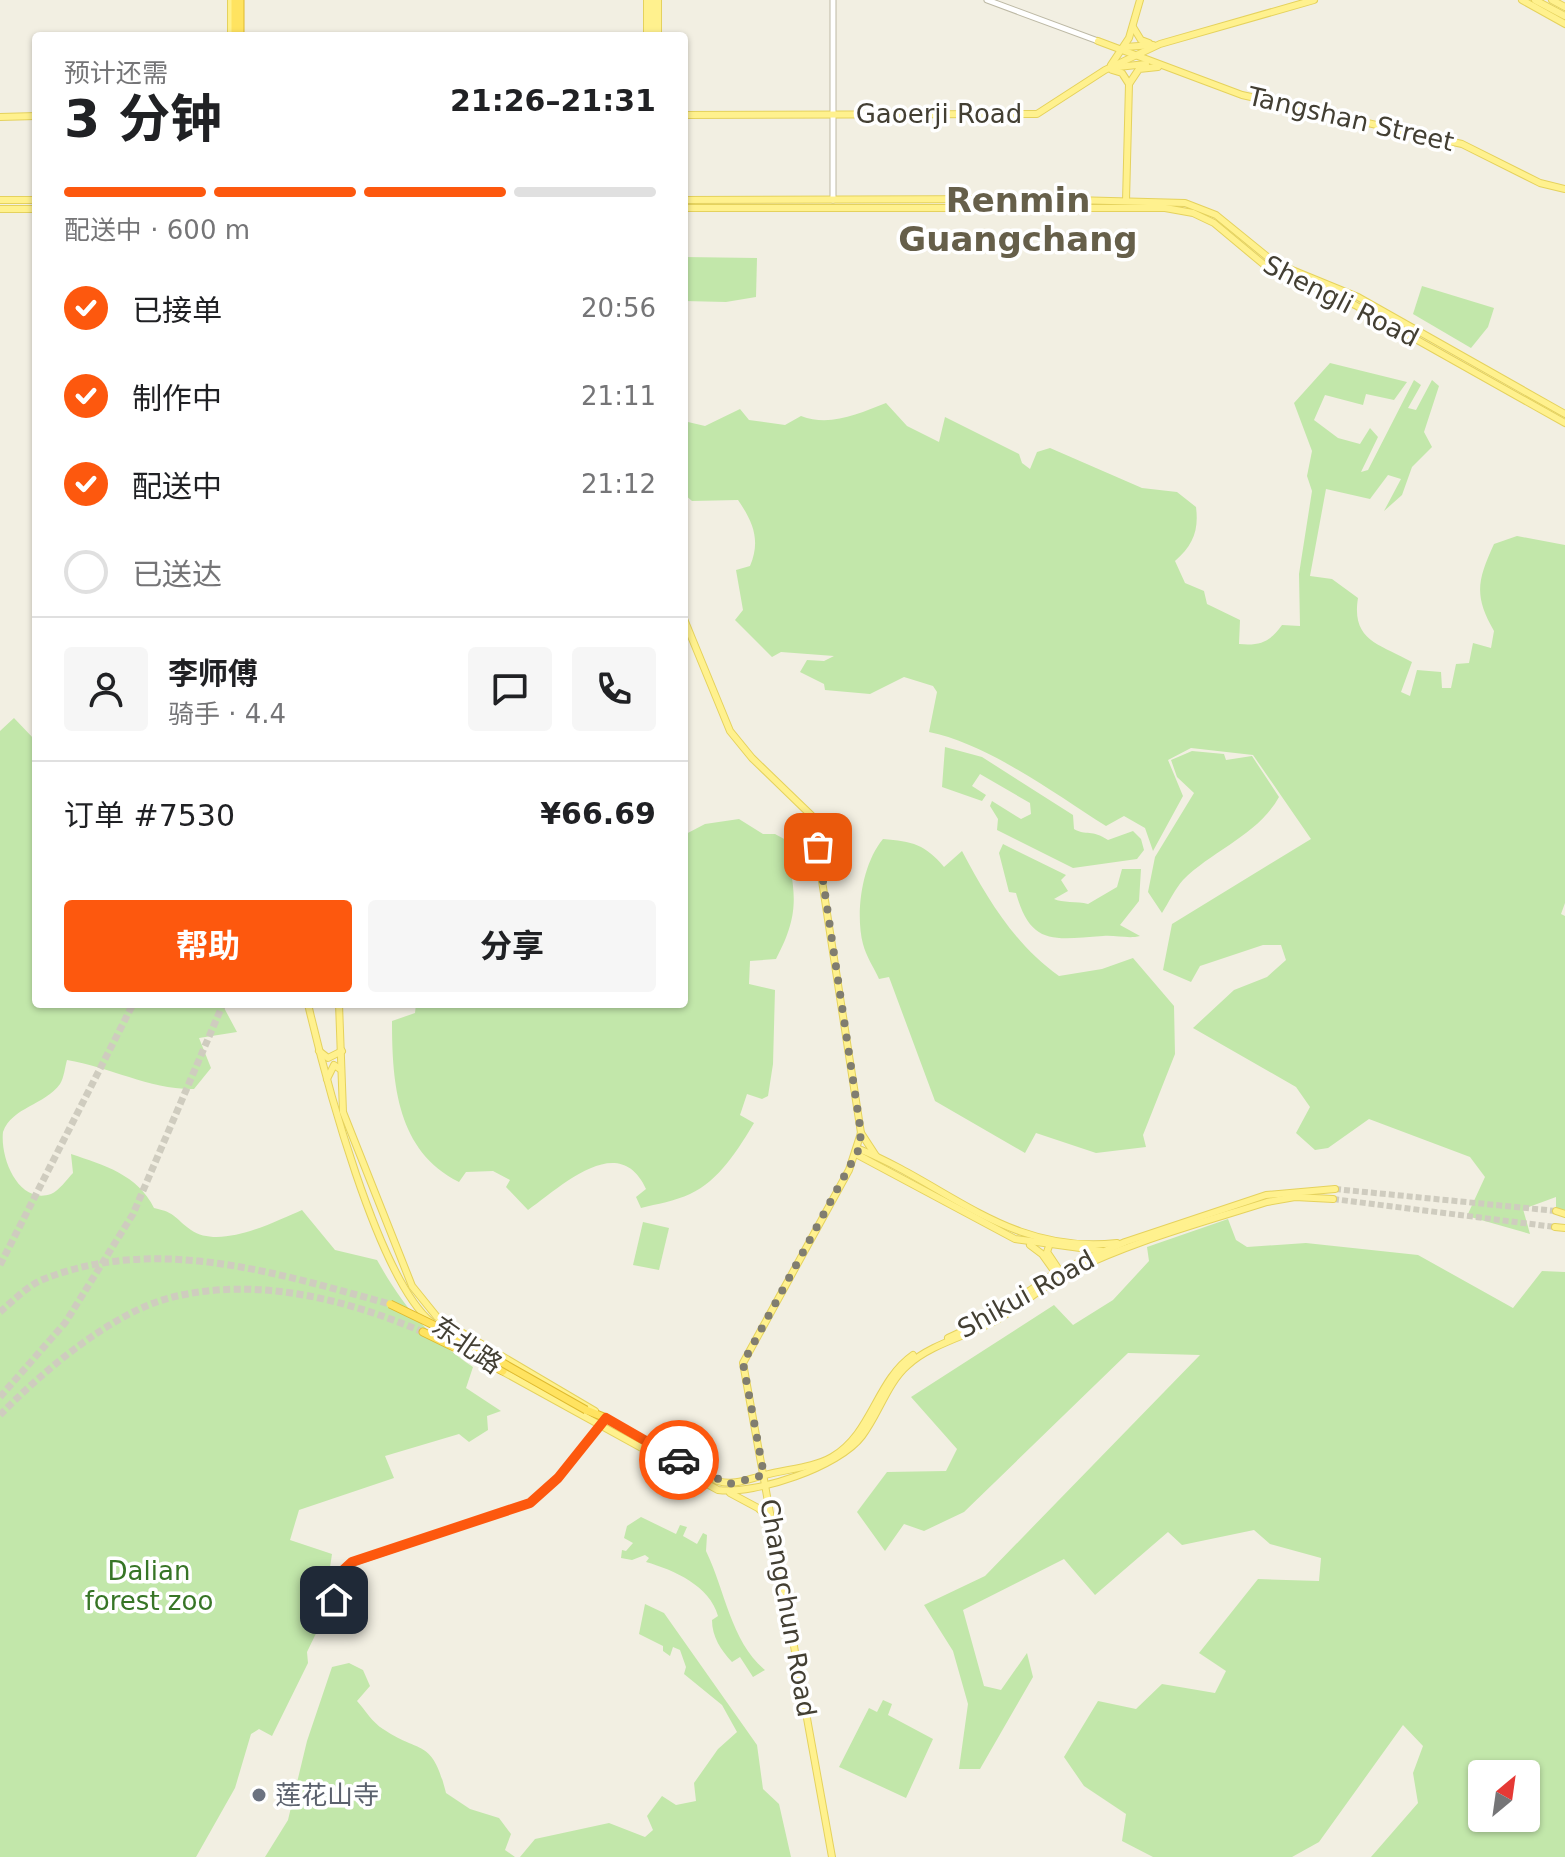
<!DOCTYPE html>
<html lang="zh">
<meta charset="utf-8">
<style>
body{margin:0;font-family:"DejaVu Sans","Noto Sans SC",sans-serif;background:#f6f6f6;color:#202124;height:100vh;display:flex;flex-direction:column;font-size:30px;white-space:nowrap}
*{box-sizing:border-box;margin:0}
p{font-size:26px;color:#757577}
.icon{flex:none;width:44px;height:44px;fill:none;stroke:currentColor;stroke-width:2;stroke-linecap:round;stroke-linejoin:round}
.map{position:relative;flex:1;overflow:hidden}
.panel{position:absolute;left:32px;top:32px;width:656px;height:976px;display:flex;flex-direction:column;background:#fff;border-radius:8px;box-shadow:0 2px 6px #0004}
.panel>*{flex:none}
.needle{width:52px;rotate:29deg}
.controls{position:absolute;left:1468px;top:1760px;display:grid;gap:16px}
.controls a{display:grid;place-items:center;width:72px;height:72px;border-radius:8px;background:#fff;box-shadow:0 2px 6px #0004;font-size:40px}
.pin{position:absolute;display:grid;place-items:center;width:68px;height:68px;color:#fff;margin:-34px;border-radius:16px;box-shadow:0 4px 12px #0006}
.courier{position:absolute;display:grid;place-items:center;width:80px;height:80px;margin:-40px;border:6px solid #fd580e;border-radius:50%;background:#fff;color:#222;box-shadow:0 2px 10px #0007}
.headline em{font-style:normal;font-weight:700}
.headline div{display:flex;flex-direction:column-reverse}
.headline{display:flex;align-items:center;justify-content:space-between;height:136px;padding:0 32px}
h1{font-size:52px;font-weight:700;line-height:60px}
.bar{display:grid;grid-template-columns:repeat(4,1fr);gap:12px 8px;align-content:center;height:96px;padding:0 32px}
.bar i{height:10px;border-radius:6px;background:#e0e0e0}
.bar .on{background:#fd580e}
.bar p{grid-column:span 4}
.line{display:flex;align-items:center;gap:20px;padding:0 32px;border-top:2px solid #e0e0e0}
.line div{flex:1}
.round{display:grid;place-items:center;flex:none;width:84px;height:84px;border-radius:8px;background:#f6f6f6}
ol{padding:0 32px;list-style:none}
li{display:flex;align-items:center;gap:24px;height:88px}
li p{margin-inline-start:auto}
li .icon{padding:8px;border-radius:50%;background:#fd580e;color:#fff;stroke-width:4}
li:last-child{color:#757577}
li i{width:44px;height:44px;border:4px solid #e0e0e0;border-radius:50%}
.cta{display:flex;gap:16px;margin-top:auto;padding:16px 32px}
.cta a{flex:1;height:92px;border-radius:8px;background:#fd580e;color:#fff;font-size:32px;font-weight:700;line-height:92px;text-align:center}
.cta a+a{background:#f6f6f6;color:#202124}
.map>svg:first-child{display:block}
.green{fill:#c2e7aa;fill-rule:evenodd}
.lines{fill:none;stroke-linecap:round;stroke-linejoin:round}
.major-tunnel{stroke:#cfccbf;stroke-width:6;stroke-dasharray:6 3;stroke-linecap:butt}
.highway-tunnel{stroke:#cfccbf;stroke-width:7;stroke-dasharray:7 3.5;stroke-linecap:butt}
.minor-casing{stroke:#bdb9a5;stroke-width:7}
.major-casing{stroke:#e5d25d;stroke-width:8}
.highway-casing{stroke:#dfba2f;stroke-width:9}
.minor{stroke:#fff;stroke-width:5}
.major{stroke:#fff18e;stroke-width:6}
.highway{stroke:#ffe360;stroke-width:7}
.highway-bridge-casing{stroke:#dfba2f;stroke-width:9;stroke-linecap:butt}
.highway-bridge{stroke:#ffe360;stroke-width:7}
.done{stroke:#807d70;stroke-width:8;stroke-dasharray:0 14.4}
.route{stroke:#fd580e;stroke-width:10}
.worship-dot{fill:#6b7280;stroke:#fff;stroke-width:3}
.labels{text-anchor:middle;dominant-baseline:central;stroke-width:7;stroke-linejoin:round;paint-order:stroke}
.street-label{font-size:26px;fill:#433f33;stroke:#fff}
.park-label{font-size:26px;fill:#377526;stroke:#fff}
.worship-label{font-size:26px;fill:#5b616d;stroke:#fff;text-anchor:start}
.district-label{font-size:34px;font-weight:bold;fill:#665f4a;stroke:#fff}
</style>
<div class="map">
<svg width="1565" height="1857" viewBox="0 0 1565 1857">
<rect width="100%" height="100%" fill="#f2efe2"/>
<g class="green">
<path d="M684,257L757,258L756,297L726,302L684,301Z"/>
<path d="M1422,286L1494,308L1488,327L1471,348L1413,314Z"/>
<path d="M1330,363L1407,382L1394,400L1366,394L1363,405L1325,395L1314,420L1338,438L1360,444L1370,428L1378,437L1361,472L1368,470L1414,380L1421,385L1408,408L1416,410L1432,380L1439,386L1424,432L1432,447L1412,467L1402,495L1384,511L1401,479L1388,475L1370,499L1326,489L1310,576L1332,579L1358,598C1351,641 1380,644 1412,662L1401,692L1410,696L1417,670L1441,672L1442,688H1451L1456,664L1469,663L1473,643L1491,648L1494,631C1474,596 1477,581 1494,544L1517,536L1565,545V903L1561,914L1565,916V1211L1556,1208V1197L1523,1209L1530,1234L1467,1216L1485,1177L1470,1157L1369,1119L1328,1148L1315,1150L1296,1133L1310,1107L1296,1087L1193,1028L1234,990L1267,977L1286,960L1281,945H1263L1200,966L1191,982L1163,970L1172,924L1311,839L1253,755L1191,748L1168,760L1183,796L1153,851L1145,828L1124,816L1106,826C1054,793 988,744 929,732L937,692L933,686L904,677L870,694L825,690L824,684L800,672L807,660L824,661L834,656L781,652L772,657L735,620L743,610L736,570L750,566C761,540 753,522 738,500L692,501L684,494V426L688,422L705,426L740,409L749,420L785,425L801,416C830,427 858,414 886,403L907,426L939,442L945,417L1019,454L1022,463L1030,469L1037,452L1050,448L1142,488L1177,492L1196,507C1199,531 1193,545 1175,561L1185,583L1204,591L1207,604L1240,620L1239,644C1260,646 1270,642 1282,625L1300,626L1299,574L1312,491L1307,476L1312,451L1294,403Z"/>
<path d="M14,718L34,739L36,761V1004H222L237,1032L199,1038L211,1068L194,1089C151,1090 110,1067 67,1060C65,1067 64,1078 60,1084C45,1105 12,1107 3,1132C0,1159 19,1205 51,1194C59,1191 67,1179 73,1173L71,1154C104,1165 138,1175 154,1208C177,1213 174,1218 191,1230C220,1250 274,1222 302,1210L335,1250L377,1260C404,1308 428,1336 473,1367L466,1388L501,1411L487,1416L488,1430L469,1442L459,1434L385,1456L394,1478L299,1510L290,1540L332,1554L322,1621L307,1652L308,1663L272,1736L259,1729L251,1734L235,1788L196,1857H0V731Z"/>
<path d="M945,747L982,757L1073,815L1074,829C1086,836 1092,829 1108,840L1133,831L1141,839L1144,850L1137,859L1073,868L997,830L998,819L990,806L992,801L1021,819L1031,814L1030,803L980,774L972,786L986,795L982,801L942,787Z"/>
<path d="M1192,751L1224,754L1226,760L1252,756L1279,797C1258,835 1213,850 1183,880C1175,889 1169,902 1162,913L1148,892L1155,857L1194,793L1177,777L1171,760Z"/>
<path d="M739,819L763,834H775L786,840C794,892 802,910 776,959L750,961L749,984L775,990L773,1064L768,1096L762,1099L747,1094L740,1115L754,1123C739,1148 719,1181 690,1194C675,1201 657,1204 641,1208L636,1197L646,1189C619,1130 561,1187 528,1210L506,1187L510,1180L493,1171L466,1172L459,1182C397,1151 392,1084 392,1021L415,1013L416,1004H684V835L705,824Z"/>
<path d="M883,839C912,841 926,845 944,867L962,851C987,898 1014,944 1059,976L1102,969L1133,958L1174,1006L1175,1054L1143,1135L1146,1147L1096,1153L1036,1133L1025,1153L935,1101L889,977L879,979C874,968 866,956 863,944C855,913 862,864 883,839Z"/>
<path d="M1003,844L1066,875L1061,880L1068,891L1054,899C1062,903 1077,901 1088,904L1117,887L1122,869H1141L1139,901L1120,925L1140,936C1129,939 1116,935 1103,936C1055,939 1031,947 1016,893L1009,892L999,853Z"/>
<path d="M1228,1219L1236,1240L1247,1247L1306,1243L1418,1255L1513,1308L1542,1271L1565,1272V1857H1371L1418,1803L1413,1773L1423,1746L1403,1725L1319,1842L1292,1857H1153L1122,1841L1126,1814L1084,1786L1064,1757L1098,1701L1136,1709L1162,1684L1215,1693L1226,1671L1199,1653L1258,1579L1319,1581L1321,1558L1270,1544L1254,1530L1182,1545L1168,1532L1095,1595L1064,1559L963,1610L984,1686L1001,1690L1027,1653L1033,1677L980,1769H959L968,1704L953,1651L924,1605L985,1576L1200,1355L1128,1353L964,1512L924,1531L904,1524L885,1551L857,1512L887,1472L946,1471L957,1449L911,1397L1054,1305L1073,1325L1113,1300L1149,1261L1147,1247ZM1482,1774H1526V1818H1482Z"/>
<path d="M643,1222L669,1228L659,1270L633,1265Z"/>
<path d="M641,1517L676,1534L680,1525L687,1527L683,1536L697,1544L703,1533L707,1535L706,1551C725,1590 731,1642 765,1670L753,1677L740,1657L732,1662C721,1650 712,1637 712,1620L718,1616C710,1586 674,1570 646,1562L649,1558L645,1555L632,1560L621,1558L622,1550L626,1551L633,1543L624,1538L627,1526Z"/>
<path d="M645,1604L664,1613L757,1745L763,1789L779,1804L791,1857H520L535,1839L609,1823L645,1837L653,1830L647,1816L662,1796L676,1805L696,1801L694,1783L718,1749L737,1732L722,1705L684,1674L686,1667L680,1650L673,1647L670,1656L663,1651V1646L639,1634Z"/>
<path d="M349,1663L363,1670L370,1686L357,1701C365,1710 373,1723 383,1729C421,1755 432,1737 446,1793L470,1809L499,1818L511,1834L505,1850L515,1857H265L288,1820L307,1741L332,1667Z"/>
<path d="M883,1700L892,1704L888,1715L933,1739L906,1798L839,1767L869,1708L877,1712Z"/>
</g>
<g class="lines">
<g class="major-tunnel">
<path d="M1335,1189L1556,1211"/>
<path d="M1333,1199L1555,1227"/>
</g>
<g class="highway-tunnel">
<path d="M0,1265L133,1004"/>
<path d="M0,1312C13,1301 28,1285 44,1279C158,1234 279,1274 390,1304"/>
<path d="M0,1397L65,1323L133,1214L223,1004"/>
<path d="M0,1415C42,1372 110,1314 169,1298C253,1276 344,1298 423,1332"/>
</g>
<g class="minor-casing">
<g id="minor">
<path d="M833,0V200"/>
<path d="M987,0L1098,41"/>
<path d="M331,1615L339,1574L347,1565L530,1503L558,1478L606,1418"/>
</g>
</g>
<g class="major-casing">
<g id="major">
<path d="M231,0V36"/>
<path d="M647,0V36"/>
<path d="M652,0V36"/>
<path d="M1522,0L1565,24"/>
<path d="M1535,0L1565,16"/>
<path d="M1552,0L1565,7"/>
<path d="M1133,27L1141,40L1149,43"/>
<path d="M658,36V0"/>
<path d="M1098,41L1242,95L1462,144L1540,183L1565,189"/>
<path d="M1125,47L1153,45"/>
<path d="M1111,65L1129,38L1140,0"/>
<path d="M1118,67L1146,64"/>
<path d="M1112,70L1122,73L1129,84"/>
<path d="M684,115L1037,114L1105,70L1160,44L1314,0"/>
<path d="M0,117L36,116"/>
<path d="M0,200H36"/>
<path d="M684,200L1036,199L1185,203L1216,215L1275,263L1358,297L1565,414"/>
<path d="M1126,201L1129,84L1139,69L1158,67"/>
<path d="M684,208H1165L1193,213L1214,223L1268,268L1355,305L1565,423"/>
<path d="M0,209H36"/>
<path d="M684,619L730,731L752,758L812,816L861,1133L849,1170L743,1363L832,1857"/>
<path d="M308,1004C325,1077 377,1276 431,1322"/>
<path d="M339,1004L343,1112L412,1286L437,1317L451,1326L595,1411"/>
<path d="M319,1051L328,1058L342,1051"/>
<path d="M327,1079L334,1065L340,1069"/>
<path d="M861,1133L876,1156"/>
<path d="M859,1149C950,1186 1009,1255 1117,1243"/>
<path d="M856,1154L1015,1239L1102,1251"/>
<path d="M1556,1211L1565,1214"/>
<path d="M1555,1227L1565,1228"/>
<path d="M1030,1245L1042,1254L1057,1275"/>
<path d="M1049,1246L1047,1252L1061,1273"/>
<path d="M447,1334L477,1355"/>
<path d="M948,1338L989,1319L1055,1273L1125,1242L1266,1195L1335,1189"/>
<path d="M500,1370L718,1490C755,1495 839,1467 862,1436C879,1414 887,1383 908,1365C931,1344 967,1336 995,1321C1018,1308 1038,1290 1061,1277C1125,1243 1198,1224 1267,1202L1295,1197L1333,1199"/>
<path d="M604,1417L717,1481C735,1486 748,1479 765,1475C786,1469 813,1468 832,1457C872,1434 876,1381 913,1355"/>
<path d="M730,1493L758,1508L773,1522"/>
</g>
</g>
<g class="highway-casing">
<g id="highway">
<path d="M235,0V36"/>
<path d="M240,0V36"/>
<path d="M423,1332L503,1371"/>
<path d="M586,1410L606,1418"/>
</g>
</g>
<use href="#minor" class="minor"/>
<use href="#major" class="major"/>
<use href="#highway" class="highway"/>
<g class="highway-bridge-casing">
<path id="highway-bridge" d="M390,1304L448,1332L586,1410"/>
</g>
<use href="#highway-bridge" class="highway-bridge"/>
</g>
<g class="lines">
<path class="done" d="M679,1460L729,1484L764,1475L743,1363L859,1149L861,1133L818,847"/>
<path class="route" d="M334,1600L339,1574L352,1562L530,1503L558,1478L606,1418L679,1460"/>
</g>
<circle class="worship-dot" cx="259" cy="1795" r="8"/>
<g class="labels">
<g class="street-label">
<text x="939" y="114">Gaoerji Road</text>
<text transform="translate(1351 119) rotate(13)">Tangshan Street</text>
<text transform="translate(1341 301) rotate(27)">Shengli Road</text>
<text transform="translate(1026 1294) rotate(-29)">Shikui Road</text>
<text transform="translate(467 1345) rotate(35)">东北路</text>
<text transform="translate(788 1608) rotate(80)">Changchun Road</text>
</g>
<g class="park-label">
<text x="149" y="1571">Dalian<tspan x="149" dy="30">forest zoo</tspan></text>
</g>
<g class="worship-label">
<text x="275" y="1795">莲花山寺</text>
</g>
<g class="district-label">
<text x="1018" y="200">Renmin<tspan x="1018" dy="39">Guangchang</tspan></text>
</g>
</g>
</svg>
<div class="controls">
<a><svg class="needle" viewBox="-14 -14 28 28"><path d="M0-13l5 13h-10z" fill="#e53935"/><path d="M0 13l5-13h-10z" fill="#757577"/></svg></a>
</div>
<div class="pin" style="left:818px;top:847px;background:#ea580c"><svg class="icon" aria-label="bag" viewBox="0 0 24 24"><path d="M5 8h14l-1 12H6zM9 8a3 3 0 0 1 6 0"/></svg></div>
<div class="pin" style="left:334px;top:1600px;background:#1f2937"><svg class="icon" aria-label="home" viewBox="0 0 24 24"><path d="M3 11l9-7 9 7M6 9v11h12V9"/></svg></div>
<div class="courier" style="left:679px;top:1460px"><svg class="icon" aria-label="car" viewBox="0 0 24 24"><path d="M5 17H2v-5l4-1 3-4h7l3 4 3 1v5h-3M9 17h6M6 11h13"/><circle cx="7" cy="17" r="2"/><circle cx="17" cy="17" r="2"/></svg></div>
<section class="panel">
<div class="headline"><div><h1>3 分钟</h1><p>预计还需</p></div><em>21:26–21:31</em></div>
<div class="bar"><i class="on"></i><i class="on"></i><i class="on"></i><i></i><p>配送中 · 600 m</p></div>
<ol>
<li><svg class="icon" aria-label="check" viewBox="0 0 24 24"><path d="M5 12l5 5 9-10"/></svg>已接单<p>20:56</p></li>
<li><svg class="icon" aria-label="check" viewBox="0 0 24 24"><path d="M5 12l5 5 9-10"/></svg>制作中<p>21:11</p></li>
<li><svg class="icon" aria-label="check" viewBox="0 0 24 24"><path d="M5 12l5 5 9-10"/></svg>配送中<p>21:12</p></li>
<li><i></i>已送达</li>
</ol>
<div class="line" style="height:144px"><a class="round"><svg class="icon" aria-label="person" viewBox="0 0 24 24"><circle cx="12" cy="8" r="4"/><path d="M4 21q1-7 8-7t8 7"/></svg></a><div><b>李师傅</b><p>骑手 · 4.4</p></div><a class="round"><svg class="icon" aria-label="chat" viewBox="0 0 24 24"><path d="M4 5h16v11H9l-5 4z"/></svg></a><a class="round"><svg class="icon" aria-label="phone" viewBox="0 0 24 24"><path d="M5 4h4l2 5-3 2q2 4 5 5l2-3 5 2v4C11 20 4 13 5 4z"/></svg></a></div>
<div class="line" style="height:104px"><div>订单 #7530</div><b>¥66.69</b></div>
<div class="cta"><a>帮助</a><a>分享</a></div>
</section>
</div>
